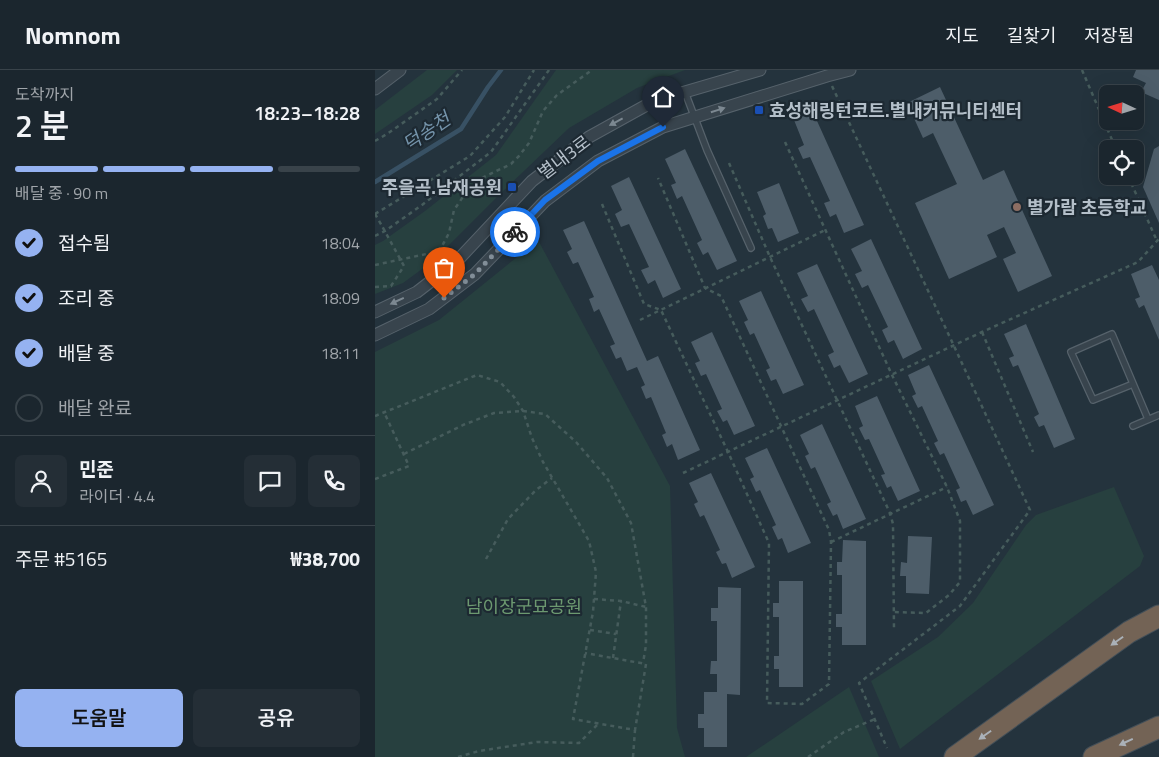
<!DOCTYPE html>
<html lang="ko">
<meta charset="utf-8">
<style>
body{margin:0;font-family:"Titillium Web","Noto Sans KR",sans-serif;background:#242e36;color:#f1f3f6;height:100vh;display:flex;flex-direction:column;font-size:19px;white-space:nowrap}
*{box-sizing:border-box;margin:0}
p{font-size:16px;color:#a0a5aa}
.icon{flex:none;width:28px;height:28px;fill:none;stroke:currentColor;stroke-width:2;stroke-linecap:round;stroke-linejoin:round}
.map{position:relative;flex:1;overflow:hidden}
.sheet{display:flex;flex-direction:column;background:#1b262e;width:375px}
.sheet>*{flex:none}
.needle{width:32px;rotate:274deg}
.tools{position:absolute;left:724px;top:15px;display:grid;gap:10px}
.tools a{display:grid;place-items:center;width:45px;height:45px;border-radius:8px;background:#1b262e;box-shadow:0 5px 20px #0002,0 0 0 1px #39434a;font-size:25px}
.pin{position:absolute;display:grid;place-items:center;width:42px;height:42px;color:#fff;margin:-51px -21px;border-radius:50% 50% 50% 0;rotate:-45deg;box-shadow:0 0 5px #0007}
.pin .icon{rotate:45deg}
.courier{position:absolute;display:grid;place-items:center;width:50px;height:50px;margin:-25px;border:4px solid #1a73e8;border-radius:50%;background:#fff;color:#222;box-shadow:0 1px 6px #0007}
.overview em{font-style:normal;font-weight:600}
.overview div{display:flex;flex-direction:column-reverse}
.overview{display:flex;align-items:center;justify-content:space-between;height:85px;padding:0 15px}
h1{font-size:32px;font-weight:600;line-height:38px}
.bar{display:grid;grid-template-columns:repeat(4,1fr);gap:8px 5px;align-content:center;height:60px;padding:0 15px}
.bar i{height:6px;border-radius:4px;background:#39434a}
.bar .current{background:#95b2f1}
.bar p{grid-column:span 4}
.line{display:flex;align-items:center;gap:12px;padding:0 15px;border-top:1px solid #39434a}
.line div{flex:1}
.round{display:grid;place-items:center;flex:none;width:52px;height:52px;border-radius:8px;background:#242e36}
ol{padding:0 15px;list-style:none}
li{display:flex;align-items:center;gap:15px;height:55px}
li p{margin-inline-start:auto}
li .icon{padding:5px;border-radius:50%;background:#95b2f1;color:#111;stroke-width:4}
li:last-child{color:#a0a5aa}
li i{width:28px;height:28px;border:2px solid #39434a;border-radius:50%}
.primary-button{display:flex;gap:10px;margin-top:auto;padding:10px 15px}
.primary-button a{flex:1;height:58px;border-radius:8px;background:#95b2f1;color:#111;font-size:20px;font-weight:600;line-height:58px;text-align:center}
.primary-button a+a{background:#242e36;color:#f1f3f6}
header{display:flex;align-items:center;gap:30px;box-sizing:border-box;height:70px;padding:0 25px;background:#1b262e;border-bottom:1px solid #39434a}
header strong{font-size:24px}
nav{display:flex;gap:28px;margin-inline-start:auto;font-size:18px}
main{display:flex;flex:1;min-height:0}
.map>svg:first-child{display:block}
.green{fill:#27403f}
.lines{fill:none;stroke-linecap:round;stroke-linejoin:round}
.stream{stroke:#385164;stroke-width:4.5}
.building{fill:#4d5d69}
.service-casing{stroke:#56626b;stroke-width:8}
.minor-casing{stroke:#56626b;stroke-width:13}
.motorway-casing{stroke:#434f58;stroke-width:23}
.path{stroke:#465c5c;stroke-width:2.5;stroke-dasharray:4 4;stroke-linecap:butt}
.service{stroke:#38444d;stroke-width:5.5}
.minor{stroke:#38444d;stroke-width:11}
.motorway{stroke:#736355;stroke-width:21}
.path-bridge{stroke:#465c5c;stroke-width:2.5;stroke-dasharray:4 4;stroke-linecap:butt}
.oneway{fill:#7c8891}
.oneway2{fill:#aab1b8}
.done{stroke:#828e98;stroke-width:5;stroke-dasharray:0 9}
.route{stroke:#1a73e8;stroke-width:6}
.transit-dot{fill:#1a4fb4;stroke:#1d2932;stroke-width:2}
.education-dot{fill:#8d6e63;stroke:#1d2932;stroke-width:2}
.labels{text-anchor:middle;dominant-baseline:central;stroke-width:4.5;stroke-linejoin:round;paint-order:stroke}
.poi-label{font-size:18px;font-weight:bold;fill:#b4bfc9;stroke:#1d2932;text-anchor:start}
.street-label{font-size:18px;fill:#b4bfc9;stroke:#1d2932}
.park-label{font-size:18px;fill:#6c9970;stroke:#1d2932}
.water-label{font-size:19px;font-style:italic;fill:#7594ab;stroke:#1d2932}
</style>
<header>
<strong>Nomnom</strong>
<nav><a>지도</a><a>길찾기</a><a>저장됨</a></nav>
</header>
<main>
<section class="sheet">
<div class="overview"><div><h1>2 분</h1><p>도착까지</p></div><em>18:23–18:28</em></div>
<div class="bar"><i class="current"></i><i class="current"></i><i class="current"></i><i></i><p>배달 중 · 90 m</p></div>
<ol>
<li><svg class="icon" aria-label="check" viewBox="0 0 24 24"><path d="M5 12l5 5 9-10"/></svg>접수됨<p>18:04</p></li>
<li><svg class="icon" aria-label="check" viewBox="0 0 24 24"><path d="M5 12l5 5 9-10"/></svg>조리 중<p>18:09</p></li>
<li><svg class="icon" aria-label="check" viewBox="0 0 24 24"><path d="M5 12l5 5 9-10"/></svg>배달 중<p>18:11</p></li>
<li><i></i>배달 완료</li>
</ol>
<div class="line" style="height:90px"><a class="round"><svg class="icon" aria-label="person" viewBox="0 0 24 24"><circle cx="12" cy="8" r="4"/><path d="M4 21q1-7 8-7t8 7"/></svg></a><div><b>민준</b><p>라이더 · 4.4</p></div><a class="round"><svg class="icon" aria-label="chat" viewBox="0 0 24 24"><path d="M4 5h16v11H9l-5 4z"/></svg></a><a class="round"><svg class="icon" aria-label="phone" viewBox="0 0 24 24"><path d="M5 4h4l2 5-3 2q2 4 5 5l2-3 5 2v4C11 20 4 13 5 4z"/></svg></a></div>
<div class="line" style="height:65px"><div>주문 #5165</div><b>₩38,700</b></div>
<div class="primary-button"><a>도움말</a><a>공유</a></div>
</section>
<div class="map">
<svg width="784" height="687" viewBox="0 0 784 687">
<rect width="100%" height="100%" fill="#24333d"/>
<g class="green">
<path d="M52,0H82L57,25L0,64V40Z"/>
<path d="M181,0H310L262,18L194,58L126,123L64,185L47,199L28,213L0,224V175L8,171L50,141L121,85Z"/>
<path d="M163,170L295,416L302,658L310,687H0V282L64,250Z"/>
<path d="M739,417L769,486L765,496L525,679L496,611L563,567L598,533L651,455L661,445Z"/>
<path d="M474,617L504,687H371Z"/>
</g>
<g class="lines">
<path class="stream" d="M0,112L86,59L113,17L126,0"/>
</g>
<g class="building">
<path d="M761,0H784V30L766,22L771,13L758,7Z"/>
<path d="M565,17L608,110L629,100L677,206L643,222L628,189L641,183L629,157L612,165L622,187L574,209L540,133L582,114L558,63L548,68L532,33Z"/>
<path d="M438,42L489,155L469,163L461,144L455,147L449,133L455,131L435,87L428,89L423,78L429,75L419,50Z"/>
<path d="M784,76V153L768,117L779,79Z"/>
<path d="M310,79L362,191L342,200L333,182L328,185L322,173L327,170L307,126L302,129L296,115L301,113L290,89Z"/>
<path d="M254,107L306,219L288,228L280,210L273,214L266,200L274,197L254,154L246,157L240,144L247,140L236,116Z"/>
<path d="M404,113L424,163L403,172L397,158L393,159L388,146L391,144L382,122Z"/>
<path d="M209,151L272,291L283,286L325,380L303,390L297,374L292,377L287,365L291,363L276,327L271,329L266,317L270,315L262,297L252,301L246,287L241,289L235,276L240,274L224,239L219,242L214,229L219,227L203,192L198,194L192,182L197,179L188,160Z"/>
<path d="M496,169L547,279L528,289L519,270L513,273L507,260L513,257L493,215L487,218L480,204L487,201L476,179Z"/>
<path d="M442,194L493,304L474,313L465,295L459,298L453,285L459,282L439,239L433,242L426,229L433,226L422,203Z"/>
<path d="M777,195L784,210V270L769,235L764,238L760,229L765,227L756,204Z"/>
<path d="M386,221L429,315L408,324L401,309L396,311L391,300L395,298L379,263L375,265L369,252L373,250L364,231Z"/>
<path d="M651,254L700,369L679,378L669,355L664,357L659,347L664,344L643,295L638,297L634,288L639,286L629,264Z"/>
<path d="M337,262L380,356L359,365L352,350L348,352L342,341L347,339L331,304L326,306L320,293L325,291L316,272Z"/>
<path d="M554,295L619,435L598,445L591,430L586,432L581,420L585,418L569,383L565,385L559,373L563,371L547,336L543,338L537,326L541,324L533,305Z"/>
<path d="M502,326L545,421L523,431L516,416L512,418L506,405L510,404L494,369L490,370L484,358L488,356L480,336Z"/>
<path d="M447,354L491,449L468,459L462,444L458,446L452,434L456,432L440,397L436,399L430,386L434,384L425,365Z"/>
<path d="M392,378L436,473L413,483L407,468L403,470L397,457L401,455L385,420L381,422L375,409L379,407L370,388Z"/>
<path d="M336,403L380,497L357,508L351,493L347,494L341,482L345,480L329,445L325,447L319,434L323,432L314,413Z"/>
<path d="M533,466L557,467L554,524L531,523V506H525L526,492L532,493Z"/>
<path d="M468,470L491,471V575H467V557H461V544H467V505H462V492H467Z"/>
<path d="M404,511H428V617H404V599H399V586H404V547H398V533H404Z"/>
<path d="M343,517L366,518L365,625L352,624V677H329V658H323V644H329V622H342V604H335L336,591H342V551H336V538H343Z"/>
</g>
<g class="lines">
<g class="service-casing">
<g id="service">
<path d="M310,22L332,80L376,178"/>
<path d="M758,314L718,330L696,282L737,264L773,349"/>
<path d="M758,356L784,345"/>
</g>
</g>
<g class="minor-casing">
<g id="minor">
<path d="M0,19L25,0"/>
<path d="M0,242L42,222L82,191L157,111L214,67L279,31L385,0"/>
<path d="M0,265L54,239L100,204L170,131L223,91L288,57L452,6L475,0"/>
</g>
</g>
<g class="motorway-casing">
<g id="motorway">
<path d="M580,687L754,562L784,546"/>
<path d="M719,687L784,657"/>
</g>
</g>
<g class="path">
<path d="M707,0L741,79"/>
<path d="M457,16L579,276L655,440L585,536L484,613L512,678"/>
<path d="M0,71L12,64L62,29L87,0"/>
<path d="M410,72L517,305L572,417L585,451V512L574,525L551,543L519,542"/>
<path d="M354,93L395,187L515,443L518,454L519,560"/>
<path d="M753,106L782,171"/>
<path d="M227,134L269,234L286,240L353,382L394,473L392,633L427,634L454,614L456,472L454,460L346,226L330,218L283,108"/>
<path d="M0,144L95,86L130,47L159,0"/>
<path d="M0,166L10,161L47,135L116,82L174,0"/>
<path d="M0,195L56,183L66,178L74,163L79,140L92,121L107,108L136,94L144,86L154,73L168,41L182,25L217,0"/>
<path d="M0,217L16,216L29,196L7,156"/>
<path d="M265,250L450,160"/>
<path d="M607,262L658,382"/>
<path d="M0,346L102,305L125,312L139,327L148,341L157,368L168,392L214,471L221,502L218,542L198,649L260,660L271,594L210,583"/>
<path d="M29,384L88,355L119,343L148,341L170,344L201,372L232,408L256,453L271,537V575L268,593"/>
<path d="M308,403L607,262L763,192L782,171L784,169"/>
<path d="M0,409L34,396L9,342"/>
<path d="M456,472L572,417"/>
<path d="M111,489L133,449L161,420L177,408"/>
<path d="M219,529L246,531L271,537"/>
<path d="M215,560L241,564"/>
<path d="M238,588L246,531"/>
<path d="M83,687L104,681L162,672L204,673L223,654"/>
<path d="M258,687L260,660"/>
<path d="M433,687L469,662L500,649"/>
</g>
<use href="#service" class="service"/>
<use href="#minor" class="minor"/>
<use href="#motorway" class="motorway"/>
<path class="path-bridge" d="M0,144L7,156"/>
</g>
<defs><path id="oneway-solid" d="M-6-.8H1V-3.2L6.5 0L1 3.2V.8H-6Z" transform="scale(1.25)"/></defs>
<g class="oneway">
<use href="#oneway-solid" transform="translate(343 40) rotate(-18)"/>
<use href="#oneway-solid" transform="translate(241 52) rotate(152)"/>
<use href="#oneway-solid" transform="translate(22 231) rotate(155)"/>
</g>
<g class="oneway2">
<use href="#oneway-solid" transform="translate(742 571) rotate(145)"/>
<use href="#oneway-solid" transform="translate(610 665) rotate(145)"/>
<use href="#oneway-solid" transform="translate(751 672) rotate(155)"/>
</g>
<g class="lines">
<path class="done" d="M69,228L100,204L140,162"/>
<path class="route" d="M140,162L170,130L223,91L288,57"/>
</g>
<g class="transit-dot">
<rect x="379" y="35" width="10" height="10" rx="2.5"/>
<rect x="132" y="112" width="10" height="10" rx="2.5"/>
</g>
<circle class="education-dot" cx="642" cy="137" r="5"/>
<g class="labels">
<g class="poi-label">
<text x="394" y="40">효성해링턴코트.별내커뮤니티센터</text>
<text x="127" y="117" text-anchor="end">주을곡.남재공원</text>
<text x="652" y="137">별가람 초등학교</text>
</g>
<g class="street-label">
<text transform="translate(189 87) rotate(-37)">별내3로</text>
</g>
<g class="park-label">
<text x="149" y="536">남이장군묘공원</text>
</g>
<g class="water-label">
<text transform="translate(51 61) rotate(-34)">덕송천</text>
</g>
</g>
</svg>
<div class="tools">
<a><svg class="needle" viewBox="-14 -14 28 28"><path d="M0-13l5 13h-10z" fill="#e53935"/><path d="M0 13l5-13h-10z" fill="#a0a5aa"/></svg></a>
<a><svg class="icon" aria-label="locate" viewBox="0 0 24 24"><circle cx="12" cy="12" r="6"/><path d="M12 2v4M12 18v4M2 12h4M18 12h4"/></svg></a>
</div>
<div class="pin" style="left:69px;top:228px;background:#ea580c"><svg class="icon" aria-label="bag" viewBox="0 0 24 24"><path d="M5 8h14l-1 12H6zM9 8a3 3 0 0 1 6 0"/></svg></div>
<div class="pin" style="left:288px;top:57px;background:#1f2937"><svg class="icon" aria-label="home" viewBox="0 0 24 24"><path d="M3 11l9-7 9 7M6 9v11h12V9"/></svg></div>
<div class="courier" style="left:140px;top:162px"><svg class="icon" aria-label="bike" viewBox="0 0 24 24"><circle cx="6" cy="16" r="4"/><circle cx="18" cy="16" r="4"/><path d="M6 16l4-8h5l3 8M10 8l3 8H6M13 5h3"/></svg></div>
</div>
</main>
